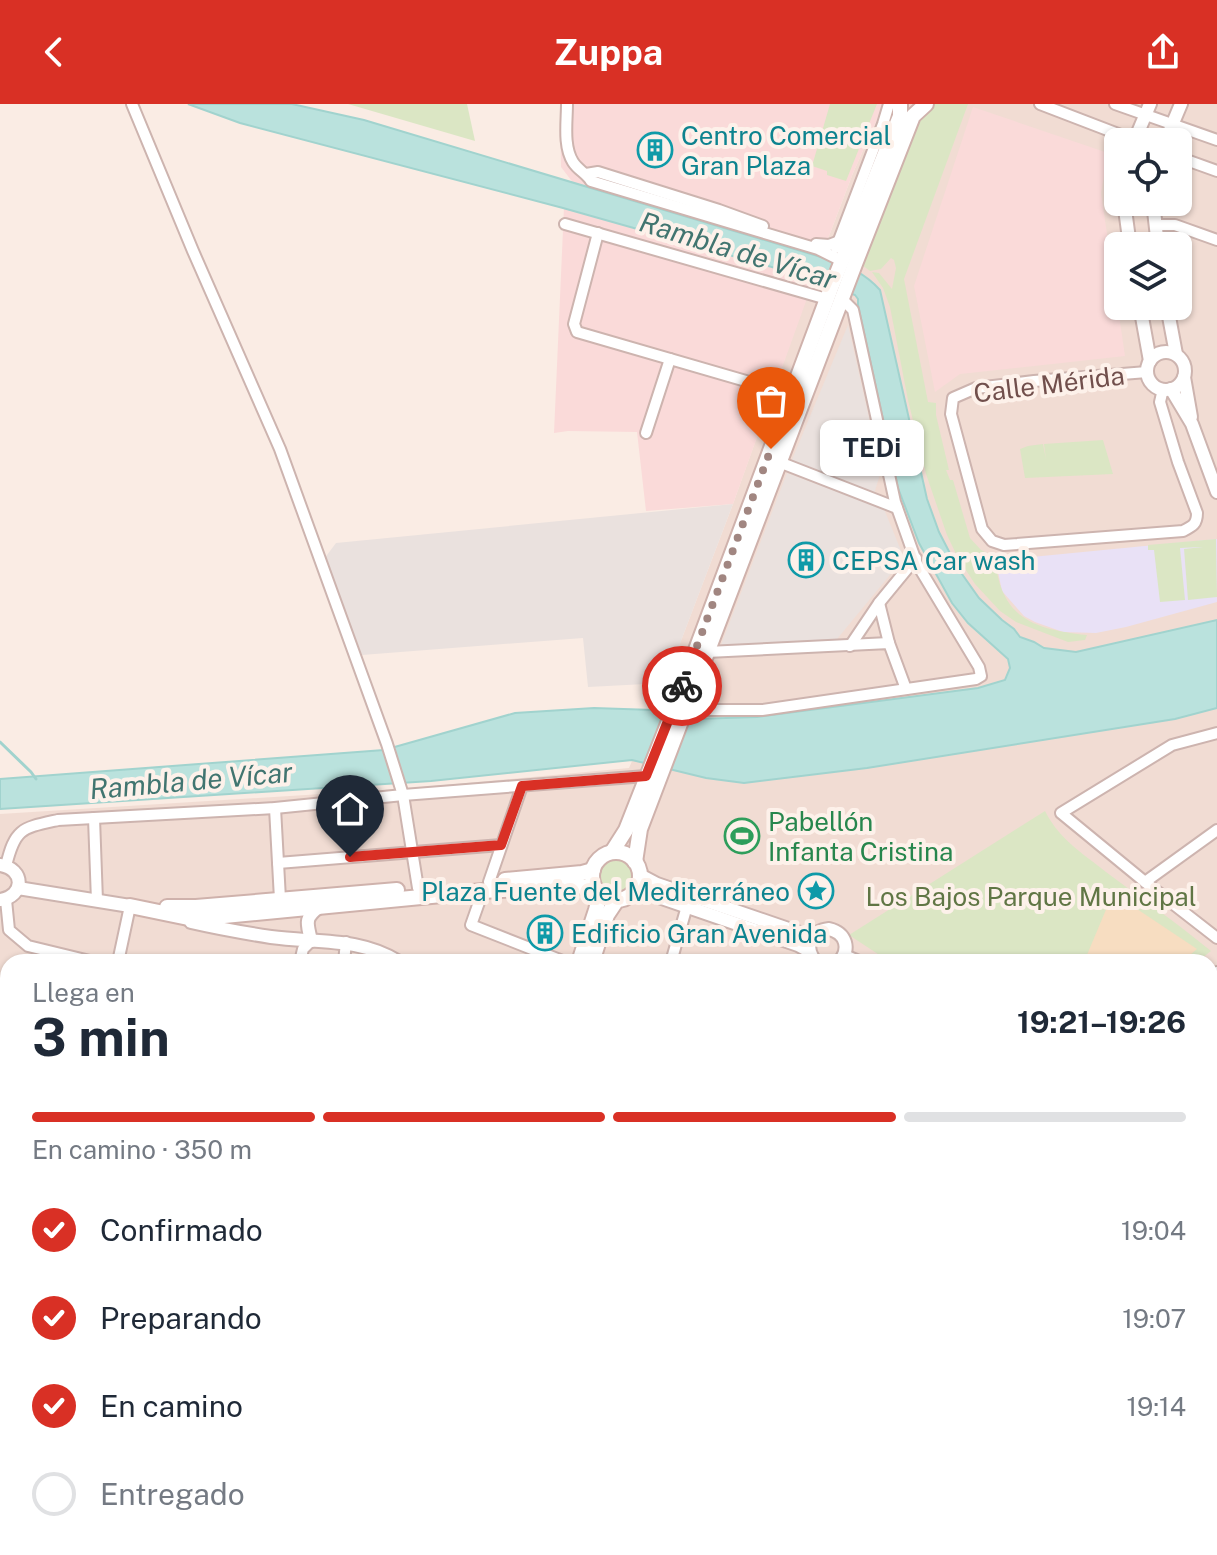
<!DOCTYPE html>
<html lang="es">
<meta charset="utf-8">
<style>
body{margin:0;font-family:"Public Sans",sans-serif;background:#f2f2f3;color:#1f2937;height:100vh;display:flex;flex-direction:column;font-size:30px;white-space:nowrap}
*{box-sizing:border-box;margin:0}
p{font-size:26px;color:#747a83}
.icon{flex:none;width:44px;height:44px;fill:none;stroke:currentColor;stroke-width:2;stroke-linecap:round;stroke-linejoin:round}
.map{position:relative;flex:1;overflow:hidden}
.details{position:absolute;left:0px;top:850px;width:1218px;height:602px;display:flex;flex-direction:column;background:#fff;border-radius:24px 24px 0 0;box-shadow:0 2px 6px #0004}
.details>*{flex:none}
.fabs{position:absolute;left:1104px;top:24px;display:grid;gap:16px}
.fabs a{display:grid;place-items:center;width:88px;height:88px;border-radius:12px;background:#fff;box-shadow:0 2px 6px #0004;font-size:40px}
.pin{position:absolute;display:grid;place-items:center;width:68px;height:68px;color:#fff;margin:-82px -34px;border-radius:50% 50% 50% 0;rotate:-45deg;box-shadow:0 0 8px #0007}
.pin .icon{rotate:45deg}
.courier{position:absolute;display:grid;place-items:center;width:80px;height:80px;margin:-40px;border:6px solid #d93025;border-radius:50%;background:#fff;color:#222;box-shadow:0 2px 10px #0007}
.bubble{position:absolute;height:56px;border-radius:12px;background:#fff;box-shadow:0 2px 6px #0004;font-size:26px;font-weight:700;line-height:56px;text-align:center}
.summary em{font-style:normal;font-weight:700}
.summary div{display:flex;flex-direction:column-reverse}
.summary{display:flex;align-items:center;justify-content:space-between;height:136px;padding:0 32px}
h1{font-size:52px;font-weight:700;line-height:60px}
.bar{display:grid;grid-template-columns:repeat(4,1fr);gap:12px 8px;align-content:center;height:96px;padding:0 32px}
.bar i{height:10px;border-radius:6px;background:#e0e1e3}
.bar .current{background:#d93025}
.bar p{grid-column:span 4}
ol{padding:0 32px;list-style:none}
li{display:flex;align-items:center;gap:24px;height:88px}
li p{margin-inline-start:auto}
li .icon{padding:8px;border-radius:50%;background:#d93025;color:#fff;stroke-width:4}
li:last-child{color:#747a83}
li i{width:44px;height:44px;border:4px solid #e0e1e3;border-radius:50%}
header{display:flex;justify-content:space-between;align-items:center;height:104px;padding:0 32px;background:#d93025;color:#fff;font-size:36px;font-weight:700}
.map>svg:first-child{display:block}
.residential{fill:#f1dcd3;fill-rule:evenodd}
.commercial{fill:#fadad9}
.industrial{fill:#eae1de}
.education{fill:#e9e1f6}
.green{fill:#dbe6c4}
.sand{fill:#f7ddc1}
.water{fill:#bae2dd;stroke:#a1d3ce;stroke-width:2}
.lines{fill:none;stroke-linecap:round;stroke-linejoin:round}
.stream{stroke:#a1d3ce;stroke-width:3}
.minor-casing{stroke:#cdb4af;stroke-width:14}
.tertiary-casing{stroke:#cdb4af;stroke-width:16}
.secondary-casing{stroke:#cfb2ac;stroke-width:18}
.minor{stroke:#fff;stroke-width:10}
.tertiary{stroke:#fff;stroke-width:12}
.secondary{stroke:#fff;stroke-width:14}
.done{stroke:#a18681;stroke-width:8;stroke-dasharray:0 14.4}
.route{stroke:#d93025;stroke-width:10}
.labels{text-anchor:middle;dominant-baseline:central;stroke-width:8;stroke-linejoin:round;paint-order:stroke}
.culture-label{font-size:26px;fill:#0d838f;stroke:#fdf1ea;text-anchor:start}
.street-label{font-size:26px;fill:#714f4c;stroke:#fdf1ea}
.leisure-label{font-size:26px;fill:#27864d;stroke:#fdf1ea;text-anchor:start}
.park-label{font-size:26px;fill:#607645;stroke:#fdf1ea}
.water-label{font-size:28px;font-style:italic;fill:#417570;stroke:#fdf1ea}
</style>
<header><svg class="icon" aria-label="back" viewBox="0 0 24 24"><path d="M15 5l-7 7 7 7"/></svg>Zuppa<svg class="icon" aria-label="share" viewBox="0 0 24 24"><path d="M12 15V3M7 8l5-5 5 5M5 13v7h14v-7"/></svg></header>
<div class="map">
<svg width="1217" height="1451" viewBox="0 0 1217 1451">
<rect width="100%" height="100%" fill="#faece4"/>
<path class="residential" d="M884,0H1217V1451H0V710L401,685L629,664L655,605L733,400L821,153L853,69ZM1118,38H1178V98H1118ZM1118,142H1178V202H1118ZM8,858H1210V1444H8Z"/>
<g class="commercial">
<path d="M560,0H884L853,69L821,153L574,80L561,63Z"/>
<path d="M973,3L1108,49L1101,89L1125,252L960,270L935,288L914,182Z"/>
<path d="M564,103L814,175L733,400L646,407L637,328L568,327L554,329Z"/>
</g>
<g class="industrial">
<path d="M848,221L881,367L874,390L791,358Z"/>
<path d="M787,369L884,405L904,454L837,535L721,541Z"/>
<path d="M733,400L665,579L588,583L583,534L362,551L324,455L336,439Z"/>
</g>
<path class="education" d="M1217,435V498L1126,523L1096,529L1063,528L1035,518L1024,512L1002,487L995,453L1001,456Z"/>
<g class="green">
<path d="M348,0H467L475,37Z"/>
<path d="M830,0H877L846,77L827,71V67L812,62Z"/>
<path d="M930,0H968L904,175L928,298L936,299V311L949,366H946L950,376H953L970,434L981,446L995,453C1000,514 1033,525 1087,531L1085,536L1068,538L1016,518L1000,507L975,480L958,454L947,431L926,370L908,296L890,203L883,184L872,168L879,169L892,185L896,164L894,156L891,154L881,165L870,167L862,161L918,11Z"/>
<path d="M1103,336L1113,370L1025,374L1020,345L1028,342L1043,340L1046,355L1044,340Z"/>
<path d="M1216,435L1217,493L1188,496L1184,445L1203,443L1180,444L1185,496L1160,498L1154,446H1148V441Z"/>
<path d="M1045,707C1059,735 1081,748 1106,768C1141,794 1177,819 1211,847L1197,858H890L849,831Z"/>
<circle cx="616" cy="773" r="17"/>
</g>
<path class="sand" d="M1113,789L1197,845L1182,858H1084Z"/>
<path class="water" d="M188,0H292L364,16L821,153C845,162 862,166 880,186L927,395L939,428L957,463L979,494L1002,516L1014,525L1020,533L1034,538L1044,544L1076,548L1217,516V604L1175,615L867,664L744,679L706,674L632,656L431,677L0,705V675L384,646L515,609L594,604L653,606L695,615L757,613L978,584L1005,576L1010,564L1008,555L968,519L952,499L919,439L898,384L858,201V195L855,191L814,175L563,104L240,19Z"/>
<g class="lines">
<path class="stream" d="M0,638L31,668L36,675"/>
<g class="minor-casing">
<g id="minor">
<path d="M132,0L193,147L280,345L387,640L403,691L418,784"/>
<path d="M567,0C567,18 563,42 573,58C578,66 586,69 591,77L818,145L842,157"/>
<path d="M1040,0L1139,38"/>
<path d="M1115,0L1217,36"/>
<path d="M1178,53L1217,67"/>
<path d="M586,70L598,68L719,106L763,122"/>
<path d="M565,120L827,195"/>
<path d="M1155,121H1175L1217,136"/>
<path d="M598,129L574,220L577,228L791,290"/>
<path d="M816,140L829,141L837,138"/>
<path d="M836,144L883,20L889,0"/>
<path d="M1147,268L1034,277L976,284L953,294L951,310L982,425L992,437L1004,441L1183,427C1193,422 1197,420 1197,409L1178,358L1160,298L1163,285"/>
<path d="M646,329L670,255"/>
<path d="M779,358L897,404"/>
<path d="M879,499L889,539"/>
<path d="M850,542L879,499L916,454"/>
<path d="M707,548L889,539L906,585"/>
<path d="M685,606H762L976,575L981,572L979,563L917,460L895,398L853,206L842,195"/>
<path d="M1217,629L1172,641L1061,709L1145,778L1217,834"/>
<path d="M275,704L280,795"/>
<path d="M94,714L97,797"/>
<path d="M278,759L501,741"/>
<path d="M6,762C15,724 22,724 58,716L275,704L403,691L646,672"/>
<path d="M489,778L522,682"/>
<path d="M1145,778L1217,726"/>
<path d="M483,787L471,821L565,858"/>
<path d="M6,796L9,826L28,842L94,858"/>
<path d="M845,851L861,858"/>
<path d="M118,858L130,802"/>
<path d="M300,858L303,845L311,837"/>
<path d="M344,858L346,838"/>
<path d="M671,858L687,802"/>
<path d="M0,943L8,945"/>
<path d="M1210,981L1217,974"/>
<path d="M1210,992L1217,1000"/>
<path d="M0,1012L8,1013"/>
<path d="M0,1092L8,1094"/>
<path d="M1210,1136L1217,1140"/>
<path d="M1210,1189L1217,1194"/>
<path d="M0,1199L8,1201"/>
<path d="M1210,1264L1217,1249"/>
<path d="M1210,1294L1217,1298"/>
<path d="M0,1309L8,1311"/>
<path d="M0,1335L8,1338"/>
<path d="M1210,1357L1217,1342"/>
<path d="M1210,1386H1217"/>
<path d="M1210,1440H1217"/>
<path d="M319,1444L328,1451"/>
<path d="M434,1444L477,1450L556,1451"/>
<path d="M683,1444L688,1451"/>
<path d="M739,1444L744,1451"/>
<path d="M876,1444L880,1451"/>
<path d="M16,1451L22,1444"/>
<path d="M102,1451L109,1444"/>
<path d="M209,1451L248,1444"/>
<path d="M300,1451L305,1444"/>
<path d="M336,1451L338,1444"/>
<path d="M584,1451V1444"/>
<path d="M641,1451L651,1444"/>
<path d="M706,1451L715,1444"/>
<path d="M963,1451L1017,1444"/>
<path d="M1091,1451L1095,1444"/>
<path d="M1164,1451L1167,1444"/>
</g>
</g>
<g class="tertiary-casing">
<g id="tertiary">
<path d="M1134,38L1150,0"/>
<path d="M1165,38L1181,0"/>
<path d="M1124,98L1130,142"/>
<path d="M1153,98L1158,142"/>
<path d="M1140,202L1150,257"/>
<path d="M1167,202L1176,250"/>
<circle cx="1166" cy="267" r="19"/>
<path d="M1184,273L1191,313"/>
<path d="M1171,285L1192,320L1217,388"/>
<path d="M0,761C25,765 25,792 0,796"/>
<path d="M640,771L657,780L803,830L813,832"/>
<path d="M18,784L130,802"/>
<path d="M630,791H653L798,841L809,847"/>
<path d="M191,818C217,824 245,829 271,833C315,839 360,833 399,858"/>
<path d="M311,837C308,821 303,815 318,804"/>
<path d="M816,858C803,844 810,827 829,825C846,829 851,845 839,858"/>
<path d="M1210,876L1217,869"/>
<path d="M1210,1034L1217,1029"/>
<path d="M1210,1079L1217,1074"/>
</g>
</g>
<g class="secondary-casing">
<g id="secondary">
<path d="M612,748L626,726L675,602L831,184L900,12V0"/>
<circle cx="616" cy="772" r="24"/>
<path d="M635,758L640,725L855,160L913,12L926,0"/>
<path d="M505,776L582,769L593,766"/>
<path d="M130,802L193,815L483,787L568,782L594,783"/>
<path d="M167,803H196L397,786"/>
<path d="M579,858L596,806L600,790"/>
<path d="M592,858L607,811L617,796"/>
<path d="M802,1444L807,1451"/>
<path d="M816,1444L821,1451"/>
</g>
</g>
<use href="#minor" class="minor"/>
<use href="#tertiary" class="tertiary"/>
<use href="#secondary" class="secondary"/>
</g>
<g class="lines">
<path class="done" d="M682,582L771,345"/>
<path class="route" d="M350,753L501,741L522,682L646,672L682,582"/>
</g>
<defs>
<g id="building-ring" transform="scale(1.8)"><circle r="9.5" fill="#fdf1ea" stroke="#0f9aa8" stroke-width="1.5"/><path d="M-4-6H4V6H1V3H-1V6H-4ZM-2.5-4.3h1.7v1.8h-1.7ZM.8-4.3h1.7v1.8H.8ZM-2.5-1h1.7V.8h-1.7ZM.8-1h1.7V.8H.8Z" fill="#0f9aa8"/></g>
<g id="stadium-ring" transform="scale(1.8)"><circle r="9.5" fill="#fdf1ea" stroke="#2e9e5b" stroke-width="1.5"/><path d="M0-5a6.5 5 0 1 0 0 10a6.5 5 0 1 0 0-10ZM-3.5-1.8h7v3.6h-7Z" fill="#2e9e5b"/></g>
<g id="sight-ring" transform="scale(1.8)"><circle r="9.5" fill="#fdf1ea" stroke="#0f9aa8" stroke-width="1.5"/><path d="M0-6L1.8-2.2L6-1.7L2.9 1.2L3.7 5.4L0 3.3L-3.7 5.4L-2.9 1.2L-6-1.7L-1.8-2.2Z" fill="#0f9aa8"/></g>
</defs>
<g fill-rule="evenodd">
<use href="#building-ring" x="655" y="46"/>
<use href="#building-ring" x="806" y="456"/>
<use href="#stadium-ring" x="742" y="732"/>
<use href="#sight-ring" x="816" y="787"/>
<use href="#building-ring" x="545" y="829"/>
</g>
<g class="labels">
<g class="culture-label">
<text x="681" y="31">Centro Comercial<tspan x="681" dy="30">Gran Plaza</tspan></text>
<text x="832" y="456">CEPSA Car wash</text>
<text x="790" y="787" text-anchor="end">Plaza Fuente del Mediterráneo</text>
<text x="571" y="829">Edificio Gran Avenida</text>
</g>
<g class="street-label">
<text transform="translate(1049 280) rotate(-7)">Calle Mérida</text>
</g>
<g class="leisure-label">
<text x="768" y="717">Pabellón<tspan x="768" dy="30">Infanta Cristina</tspan></text>
</g>
<g class="park-label">
<text x="1031" y="792">Los Bajos Parque Municipal</text>
</g>
<g class="water-label">
<text transform="translate(738 146) rotate(17)">Rambla de Vícar</text>
<text transform="translate(191 676) rotate(-5)">Rambla de Vícar</text>
</g>
</g>
</svg>
<div class="fabs">
<a><svg class="icon" aria-label="locate" viewBox="0 0 24 24"><circle cx="12" cy="12" r="6"/><path d="M12 2v4M12 18v4M2 12h4M18 12h4"/></svg></a>
<a><svg class="icon" aria-label="layers" viewBox="0 0 24 24"><path d="M12 4l9 5-9 5-9-5zM3 14l9 5 9-5"/></svg></a>
</div>
<div class="pin" style="left:771px;top:345px;background:#ea580c"><svg class="icon" aria-label="bag" viewBox="0 0 24 24"><path d="M5 8h14l-1 12H6zM9 8a3 3 0 0 1 6 0"/></svg></div>
<div class="pin" style="left:350px;top:753px;background:#1f2937"><svg class="icon" aria-label="home" viewBox="0 0 24 24"><path d="M3 11l9-7 9 7M6 9v11h12V9"/></svg></div>
<div class="courier" style="left:682px;top:582px"><svg class="icon" aria-label="bike" viewBox="0 0 24 24"><circle cx="6" cy="16" r="4"/><circle cx="18" cy="16" r="4"/><path d="M6 16l4-8h5l3 8M10 8l3 8H6M13 5h3"/></svg></div>
<div class="bubble" style="left:820px;top:316px;width:104px">TEDi</div>
<section class="details">
<div class="summary"><div><h1>3 min</h1><p>Llega en</p></div><em>19:21–19:26</em></div>
<div class="bar"><i class="current"></i><i class="current"></i><i class="current"></i><i></i><p>En camino · 350 m</p></div>
<ol>
<li><svg class="icon" aria-label="check" viewBox="0 0 24 24"><path d="M5 12l5 5 9-10"/></svg>Confirmado<p>19:04</p></li>
<li><svg class="icon" aria-label="check" viewBox="0 0 24 24"><path d="M5 12l5 5 9-10"/></svg>Preparando<p>19:07</p></li>
<li><svg class="icon" aria-label="check" viewBox="0 0 24 24"><path d="M5 12l5 5 9-10"/></svg>En camino<p>19:14</p></li>
<li><i></i>Entregado</li>
</ol>
</section>
</div>
